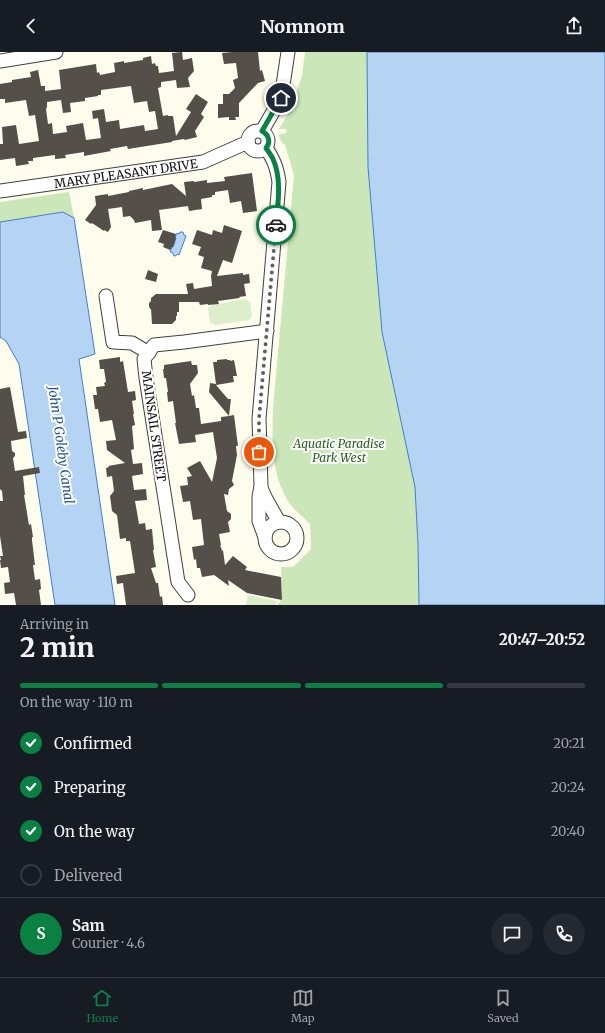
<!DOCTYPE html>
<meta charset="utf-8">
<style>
body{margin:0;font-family:Merriweather,serif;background:#242831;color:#f1f3f6;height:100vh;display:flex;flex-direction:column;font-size:15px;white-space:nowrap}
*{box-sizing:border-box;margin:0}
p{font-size:13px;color:#9ea1a6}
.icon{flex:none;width:22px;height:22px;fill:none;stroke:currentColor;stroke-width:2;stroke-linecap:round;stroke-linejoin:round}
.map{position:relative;height:553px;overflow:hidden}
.sheet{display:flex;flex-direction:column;background:#171b24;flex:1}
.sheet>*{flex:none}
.pin{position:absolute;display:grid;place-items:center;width:34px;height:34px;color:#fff;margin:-17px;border:2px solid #fff;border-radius:50%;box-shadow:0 1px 4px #0007}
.courier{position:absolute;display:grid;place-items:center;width:40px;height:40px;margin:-20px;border:3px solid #0b8043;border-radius:50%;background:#fff;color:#222;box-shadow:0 1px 5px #0007}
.headline em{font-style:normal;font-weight:800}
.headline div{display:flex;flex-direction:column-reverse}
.headline{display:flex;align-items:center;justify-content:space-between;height:68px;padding:0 20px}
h1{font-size:26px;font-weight:800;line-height:30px}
.bar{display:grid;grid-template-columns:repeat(4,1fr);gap:6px 4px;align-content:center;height:48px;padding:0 20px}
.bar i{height:5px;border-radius:3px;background:#363941}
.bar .selected{background:#0b8043}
.bar p{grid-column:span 4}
.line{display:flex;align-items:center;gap:10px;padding:0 20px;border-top:1px solid #363941}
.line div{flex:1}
.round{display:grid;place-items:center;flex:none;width:42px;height:42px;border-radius:21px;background:#242831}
ol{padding:0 20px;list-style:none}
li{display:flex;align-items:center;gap:12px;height:44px}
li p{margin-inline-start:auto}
li .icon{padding:4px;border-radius:50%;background:#0b8043;color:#fff;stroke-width:4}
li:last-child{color:#9ea1a6}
li i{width:22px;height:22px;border:2px solid #363941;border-radius:50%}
header{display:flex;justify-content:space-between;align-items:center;height:52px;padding:0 20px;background:#171b24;font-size:18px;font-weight:800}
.tab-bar{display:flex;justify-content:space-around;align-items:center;height:56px;border-top:1px solid #363941;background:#171b24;font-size:11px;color:#9ea1a6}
.tab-bar a{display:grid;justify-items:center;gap:2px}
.tab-bar .selected{color:#0b8043}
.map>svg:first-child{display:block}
.green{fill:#cbe7b9}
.pitch{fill:#ddeeca}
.water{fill:#b5d4f3;stroke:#4080c6}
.building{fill:#554f4a;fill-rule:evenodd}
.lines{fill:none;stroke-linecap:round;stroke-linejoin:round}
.minor-casing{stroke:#404040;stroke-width:15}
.minor{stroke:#fff;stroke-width:13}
.done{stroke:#61615b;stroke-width:4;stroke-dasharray:0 7.2}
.route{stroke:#0b8043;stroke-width:5}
.labels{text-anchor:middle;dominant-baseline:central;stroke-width:4;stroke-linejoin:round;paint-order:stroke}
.street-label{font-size:12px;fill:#0d0d0d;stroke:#fff}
.park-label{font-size:12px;font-style:italic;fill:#266121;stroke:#fff}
.water-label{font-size:13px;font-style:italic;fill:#1d5398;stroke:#fff}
</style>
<header><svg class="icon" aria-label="back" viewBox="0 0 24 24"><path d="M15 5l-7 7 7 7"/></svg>Nomnom<svg class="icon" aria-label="share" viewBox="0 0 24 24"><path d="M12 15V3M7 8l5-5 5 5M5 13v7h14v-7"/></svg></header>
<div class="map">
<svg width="605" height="553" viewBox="0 0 605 553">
<rect width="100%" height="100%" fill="#fefded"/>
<g class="green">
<path d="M305,0H435L415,435L418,493L419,553H277L282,547L281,515H293L311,497L310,472C303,465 294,458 288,449C271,421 272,389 273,356L294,123L285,93C281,91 279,86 279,82L286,81V77H279L290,59L302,24Z"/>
<path d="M69,140L74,166L63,160L0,170V150Z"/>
</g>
<g class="pitch">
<path d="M245,247L250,250L252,264L249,268L215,273L210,271L208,256L212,253Z"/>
<path d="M248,543L278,549L275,553H246Z"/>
</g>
<g class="water">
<path d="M367,0H605V553H419L418,493L415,435L382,280L368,115Z"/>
<path d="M63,160L74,166L95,302L79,307L115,553H55L19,312L6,289L0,285V170Z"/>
<path d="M180,180H183L184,183L186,184L179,203L178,202L175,204H174L172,200H170L172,195H173L176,186L175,185L177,181L179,182Z"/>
</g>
<g class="building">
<path d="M181,0H182L183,8L192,6L194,19L188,26L190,35L177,36L176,28L161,30V35L158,36L163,64L168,63V64H173L176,84L191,60L186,57L196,42L208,50L201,62L204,65L195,79L197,85L185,88L184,87L172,89V90L128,97L127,94L110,97L111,99L84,104V100L65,103L66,106L55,107V103L33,106V109H28L29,112L16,114L15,106L0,108V92H3L2,75L16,73L19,92L39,89L35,63L29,64L26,48L5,51V47H0V32L12,30V28L31,25L30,20L38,18L41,34H45V39L61,37L59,18L96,12L97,21L99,20L100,23L115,20L114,11L124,9V11L143,8V6L151,4L152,12L155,11L156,14H158L159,21L174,19L172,1ZM131,34L134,51L147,49L149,60L155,59L158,77L145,79L144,73L120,77L119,68L106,70L104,57L92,59L93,67L98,66L101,86L86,88L83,71L66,74L67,80L53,82L52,71L48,72L46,57L47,55V50L61,48L63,61L71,60L70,51L85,49V46L98,44V43H101V38Z"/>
<path d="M232,0H258L260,19L262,18L265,29L258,31L239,51V65H235L236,68H229V65L218,66V52H223V42H229L235,36L233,28L238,26L236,11L224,12L222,1Z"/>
<path d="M252,121L257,159L243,161L241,149L230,151L228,138L215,140V143H212V145L201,147L202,157L189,159L188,154L159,158L162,178L152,179L151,168L135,171L134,168L130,164L123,165L122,155L108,157L111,175L108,180L104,178V179L92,171L91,172L85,168L96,153L95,144L108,142V144L129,140V139L143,136V138L172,132L186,144L184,130L194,129V130L207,128V131L225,129L224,125Z"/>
<path d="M224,173L242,179L232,211L223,208L217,224L243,221V223L249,222L250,231L244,232L246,244L239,245L240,246L218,249L219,252L208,253V252L200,253L199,250H179V260H177V264H176V268L172,272H152L151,257H150L149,254V251L151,249V246L156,242H188L186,232L193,231L194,237L212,234L211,224L212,219L201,216L204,205L198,203L201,195L192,192L197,178L212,183L213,178L222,181Z"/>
<path d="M163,178L176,182L175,186H176L173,195H172L170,198L163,195L164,192L158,190Z"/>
<path d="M148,218L158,222L156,230L145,227Z"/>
<path d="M120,305V310L123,309L128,340L135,339L136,348L132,349L134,362H133L135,373L132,374L134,397L131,398L133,412L142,411L143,422L132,424L134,438L146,437L147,448L135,449L138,466L139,472L145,471L146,478L152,477L154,498H153L156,515L151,516L156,531H158L160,545L162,544L163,553H126L123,531L117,532L116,524L135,521L130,489H126V486L120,487L117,463L112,459L110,444L114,439L112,424L107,425L106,416L109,415L108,414L125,411L107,398L106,389L116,388L112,368L100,370L98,357H95L93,343H97L96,335L105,334L104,331L106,330L104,317H100L99,308Z"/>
<path d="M227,307V308H230V309L234,308L237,324H233L234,330L216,333L228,347H231L229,364L234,363L238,394H236L237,403L232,429L234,433L229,437L228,443L224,442L227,459L231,462V467L228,470L230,480L219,482L221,493L220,494L221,495L222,499L223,498L225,513L233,504L247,515L245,518L281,525L282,548L247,541L228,528L229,534L214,523L202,525L200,516H197L196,507L194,508L192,495L204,493L201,467L193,468L190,449L183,450L180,434L188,433L187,425L192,424L187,416L200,409L212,430L217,406L213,380L195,383L196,390L179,392L175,371H176L173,349L168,350L167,340H168L166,326H164L163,317H164V313L191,309L192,313H197L198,321L190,332L192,344L194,343L196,356H199L201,372L221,369V365L229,364L209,340L210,331L216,332L213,310H217V308Z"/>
<path d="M10,335L18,380L26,379L27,386L11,389L12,399L15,401V404L13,406L15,419L39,415L40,421L23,424L25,443H24L29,473L31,472L33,485H32V488L35,513H33L35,528L40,527L41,537L39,538L41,553H16L14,541L5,542L4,531L10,530L8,515L1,516L0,508H1L0,504H3L0,484V449H3L2,439L0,437V337Z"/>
</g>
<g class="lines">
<g class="minor-casing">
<g id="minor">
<path d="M0,9L56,0"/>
<circle cx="258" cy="89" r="10"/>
<path d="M262,79L281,46L288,0"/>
<path id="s1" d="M0,139L203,110L248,90"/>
<path d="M106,244L113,290L132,291L149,301"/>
<path d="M261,436L266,447L279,470"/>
<circle cx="281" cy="486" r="16"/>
<path d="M265,485L259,469V445L261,434L259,367L279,130C277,116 274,108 266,96"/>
<path d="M188,543L178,530L146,326L144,307L154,293L184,290L267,279"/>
</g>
</g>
<use href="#minor" class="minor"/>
</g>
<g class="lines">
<path class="done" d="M259,400V367L276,173"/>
<path class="route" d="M276,173C278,151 282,127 273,107C271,103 268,99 266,96C271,90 269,83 262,79L281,46"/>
</g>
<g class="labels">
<g class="street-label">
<text stroke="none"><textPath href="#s1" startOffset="127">MARY PLEASANT DRIVE</textPath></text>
<text transform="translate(154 374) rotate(82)">MAINSAIL STREET</text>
</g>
<g class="park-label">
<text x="339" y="391">Aquatic Paradise<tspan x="339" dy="14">Park West</tspan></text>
</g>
<g class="water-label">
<text transform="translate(61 393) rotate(82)">John P Goleby Canal</text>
</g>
</g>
</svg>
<div class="pin" style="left:259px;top:400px;background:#ea580c"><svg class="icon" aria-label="bag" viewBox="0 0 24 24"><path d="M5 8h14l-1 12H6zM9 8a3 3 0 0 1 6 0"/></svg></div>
<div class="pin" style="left:281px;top:46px;background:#1f2937"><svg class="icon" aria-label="home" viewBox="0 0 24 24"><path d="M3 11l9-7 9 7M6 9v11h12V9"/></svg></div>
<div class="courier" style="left:276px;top:173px"><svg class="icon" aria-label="car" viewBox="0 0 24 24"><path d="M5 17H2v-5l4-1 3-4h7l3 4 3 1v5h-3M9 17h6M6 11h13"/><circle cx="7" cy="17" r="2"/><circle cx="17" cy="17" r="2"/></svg></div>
</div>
<section class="sheet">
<div class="headline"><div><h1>2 min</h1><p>Arriving in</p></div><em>20:47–20:52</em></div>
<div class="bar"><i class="selected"></i><i class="selected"></i><i class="selected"></i><i></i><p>On the way · 110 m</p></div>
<ol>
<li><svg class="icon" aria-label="check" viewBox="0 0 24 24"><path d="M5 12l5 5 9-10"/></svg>Confirmed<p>20:21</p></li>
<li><svg class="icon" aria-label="check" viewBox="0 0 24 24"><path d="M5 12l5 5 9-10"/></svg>Preparing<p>20:24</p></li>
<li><svg class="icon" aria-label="check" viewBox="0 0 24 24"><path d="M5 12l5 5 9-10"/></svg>On the way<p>20:40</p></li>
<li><i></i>Delivered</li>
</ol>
<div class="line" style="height:72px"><b class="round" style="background:#0b8043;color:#fff">S</b><div><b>Sam</b><p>Courier · 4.6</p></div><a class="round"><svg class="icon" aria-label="chat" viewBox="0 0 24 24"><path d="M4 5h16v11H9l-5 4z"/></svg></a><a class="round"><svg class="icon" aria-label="phone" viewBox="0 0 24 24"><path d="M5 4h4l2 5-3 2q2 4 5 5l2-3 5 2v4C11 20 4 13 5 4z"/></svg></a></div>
</section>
<nav class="tab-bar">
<a class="selected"><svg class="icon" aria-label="home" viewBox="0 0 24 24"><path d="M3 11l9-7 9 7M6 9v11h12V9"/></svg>Home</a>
<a><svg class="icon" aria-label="map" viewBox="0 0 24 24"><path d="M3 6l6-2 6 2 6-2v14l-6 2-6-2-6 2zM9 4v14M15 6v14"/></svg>Map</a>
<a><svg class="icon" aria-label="saved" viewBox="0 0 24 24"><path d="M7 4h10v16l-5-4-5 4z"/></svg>Saved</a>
</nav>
